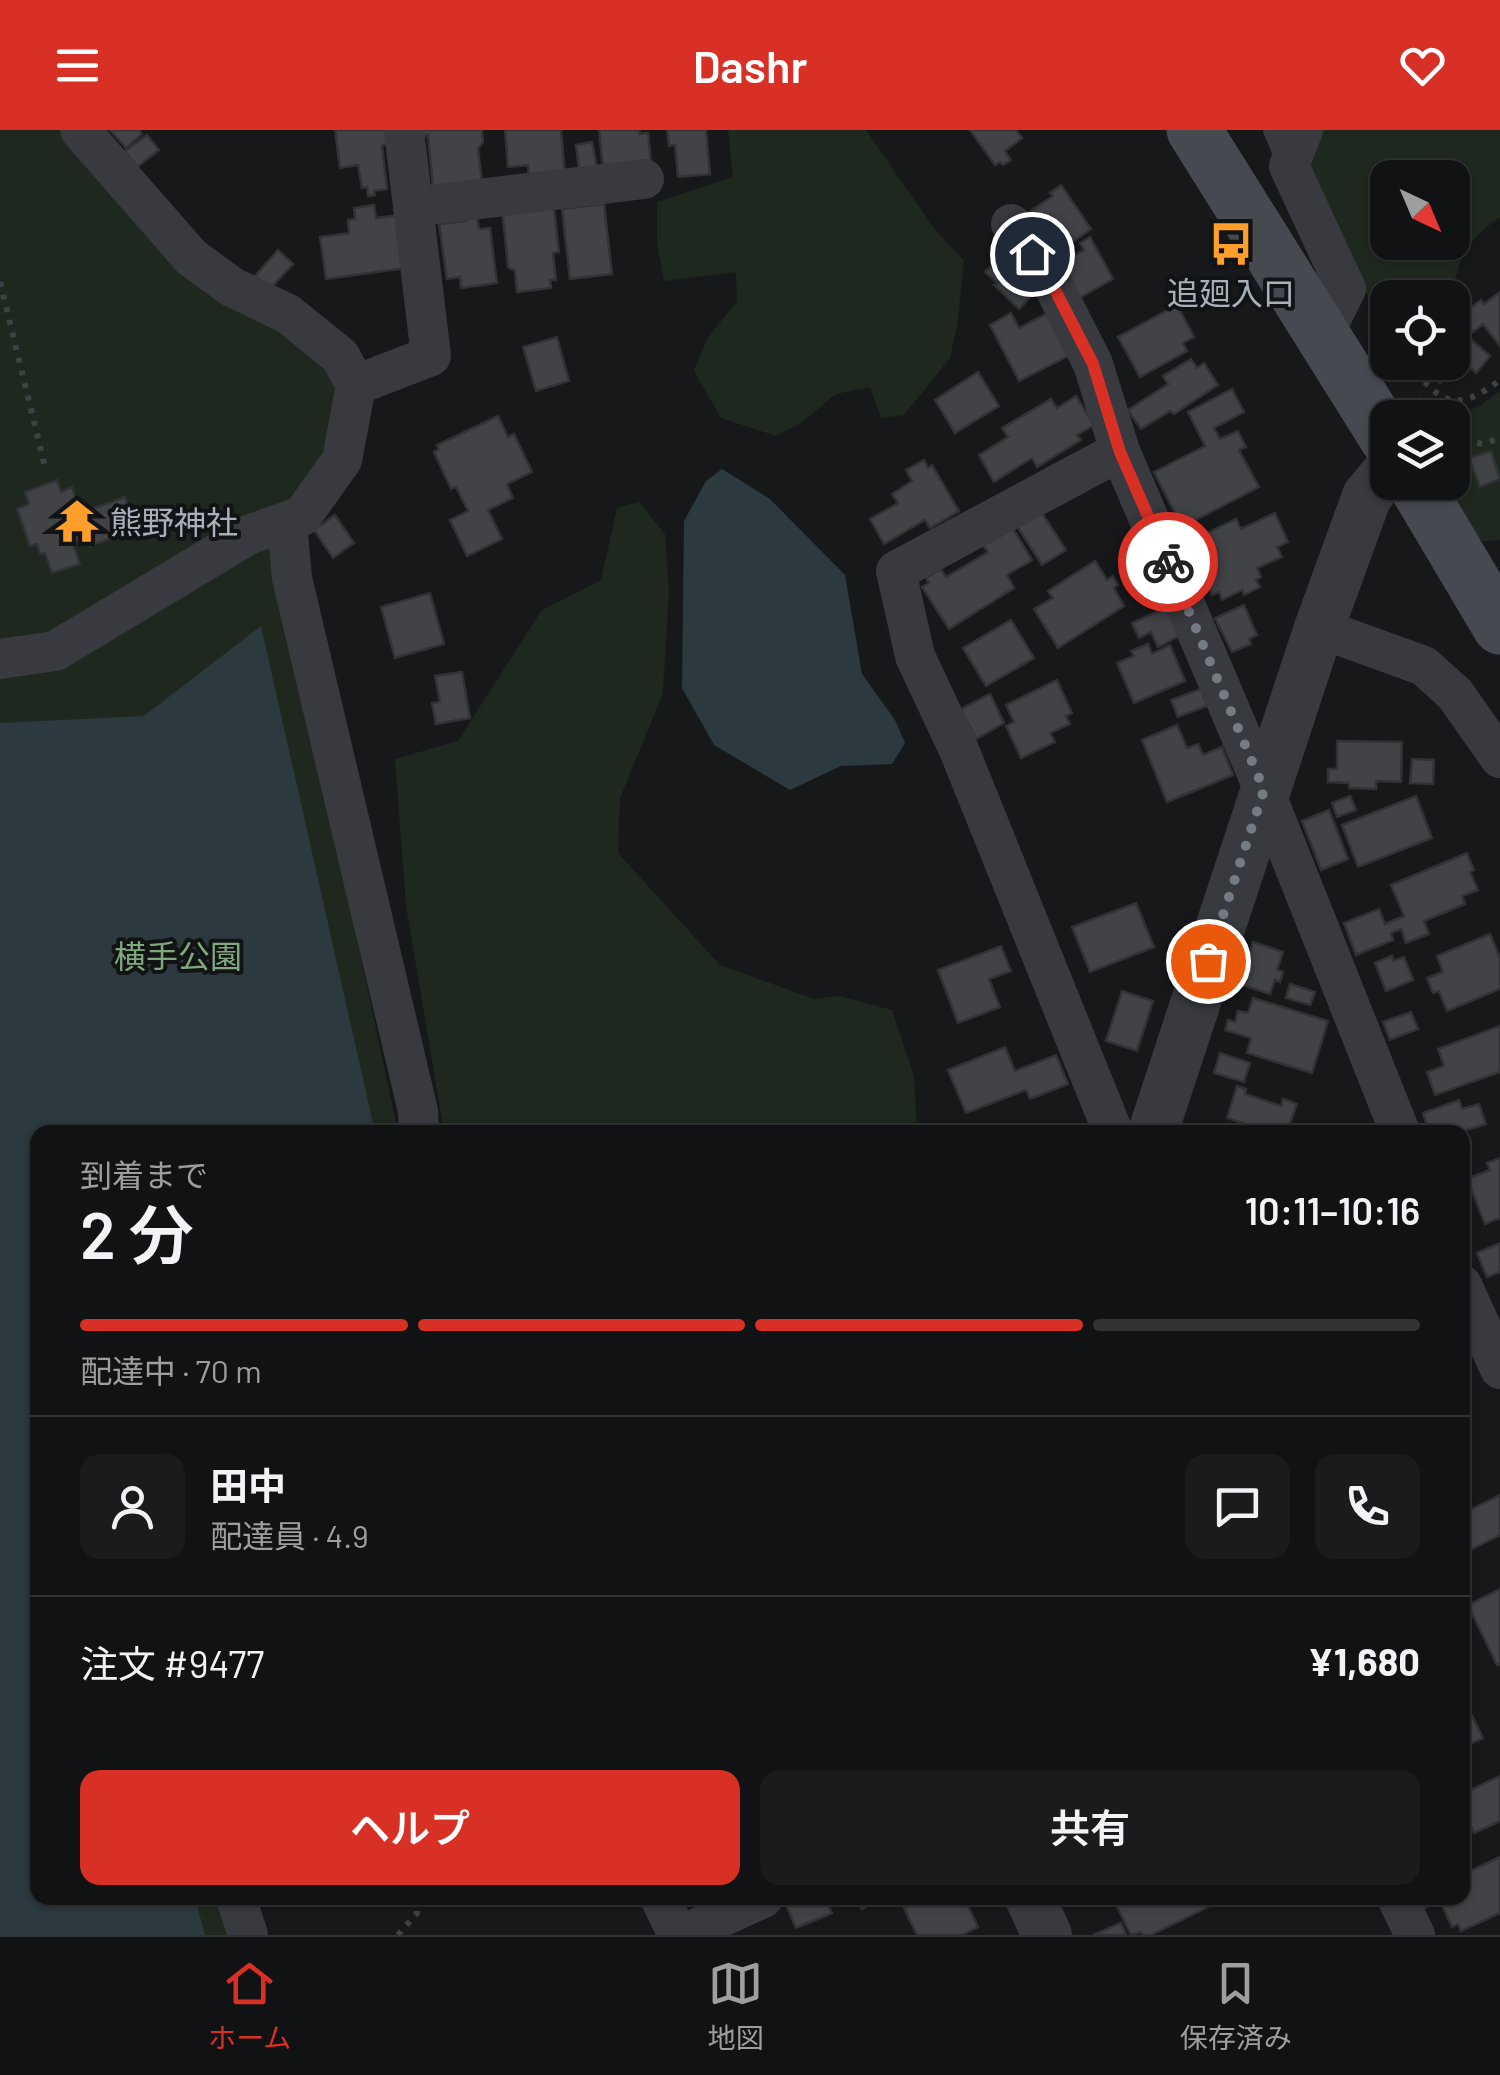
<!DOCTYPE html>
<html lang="ja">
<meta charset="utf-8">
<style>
body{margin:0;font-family:Barlow,"Noto Sans JP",sans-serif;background:#1a1b1d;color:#f1f3f6;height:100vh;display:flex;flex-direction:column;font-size:38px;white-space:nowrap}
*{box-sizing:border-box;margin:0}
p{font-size:32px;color:#9c9ea0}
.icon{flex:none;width:55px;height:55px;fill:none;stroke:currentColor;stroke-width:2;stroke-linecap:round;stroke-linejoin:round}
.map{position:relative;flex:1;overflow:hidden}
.sheet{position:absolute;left:30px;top:995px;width:1440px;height:780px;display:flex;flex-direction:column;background:#111214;border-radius:20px;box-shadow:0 2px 8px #0004,0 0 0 2px #303234}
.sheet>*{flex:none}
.needle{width:65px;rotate:136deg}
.tools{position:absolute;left:1370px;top:30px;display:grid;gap:20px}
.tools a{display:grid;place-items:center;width:100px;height:100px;border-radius:20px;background:#111214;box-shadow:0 2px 8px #0004,0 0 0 2px #303234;font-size:50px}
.pin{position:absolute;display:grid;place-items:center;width:85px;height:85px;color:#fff;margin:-42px;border:5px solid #fff;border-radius:50%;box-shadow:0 2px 10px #0007}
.courier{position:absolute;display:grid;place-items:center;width:100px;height:100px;margin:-50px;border:8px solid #d93025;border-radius:50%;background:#fff;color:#222;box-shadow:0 2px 12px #0007}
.summary em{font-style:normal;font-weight:600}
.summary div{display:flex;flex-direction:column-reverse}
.summary{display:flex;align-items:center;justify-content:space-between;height:170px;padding:0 50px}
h1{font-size:65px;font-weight:600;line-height:75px}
.bar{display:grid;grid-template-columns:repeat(4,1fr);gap:15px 10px;align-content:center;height:120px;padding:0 50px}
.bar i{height:12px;border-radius:8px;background:#303234}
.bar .current{background:#d93025}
.bar p{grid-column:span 4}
.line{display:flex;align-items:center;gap:25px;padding:0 50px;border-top:2px solid #303234}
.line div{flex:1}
.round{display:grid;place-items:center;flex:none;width:105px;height:105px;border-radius:20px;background:#1a1b1d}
.cta{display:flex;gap:20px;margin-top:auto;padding:20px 50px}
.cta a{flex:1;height:115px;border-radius:20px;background:#d93025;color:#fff;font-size:40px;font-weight:600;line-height:115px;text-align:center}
.cta a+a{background:#1a1b1d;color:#f1f3f6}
header{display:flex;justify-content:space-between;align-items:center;height:130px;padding:0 50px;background:#d93025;color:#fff;font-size:45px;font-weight:600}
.dock{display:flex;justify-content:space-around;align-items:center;height:140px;border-top:2px solid #303234;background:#111214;font-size:28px;color:#9c9ea0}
.dock a{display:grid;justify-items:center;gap:5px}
.dock .current{color:#d93025}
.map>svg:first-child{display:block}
.green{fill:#1f281f;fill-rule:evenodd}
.water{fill:#2c393f}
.building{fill:#414347;stroke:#313236;stroke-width:2.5}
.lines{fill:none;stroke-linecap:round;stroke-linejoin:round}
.path{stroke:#3e4146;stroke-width:6;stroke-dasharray:5 8;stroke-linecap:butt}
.service{stroke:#383a3f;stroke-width:20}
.minor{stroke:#383a3f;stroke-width:40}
.tertiary{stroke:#383a3f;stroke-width:50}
.secondary{stroke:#46494f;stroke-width:55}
.done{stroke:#757b83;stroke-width:10;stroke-dasharray:0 18}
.route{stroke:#d93025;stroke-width:12}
.labels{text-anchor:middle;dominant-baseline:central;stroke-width:8;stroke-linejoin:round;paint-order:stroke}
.poi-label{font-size:32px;fill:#a8b0bb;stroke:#121315}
.park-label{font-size:32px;fill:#80a87e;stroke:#121315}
</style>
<header><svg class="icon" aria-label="menu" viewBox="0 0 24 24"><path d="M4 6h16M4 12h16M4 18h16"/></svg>Dashr<svg class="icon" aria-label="heart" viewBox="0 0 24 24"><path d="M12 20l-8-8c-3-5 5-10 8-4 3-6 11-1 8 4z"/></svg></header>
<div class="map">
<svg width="1500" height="1805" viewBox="0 0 1500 1805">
<rect width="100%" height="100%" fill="#17181a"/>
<g class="green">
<path d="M0,0H79L356,255L302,386L284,466L398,1002H38V1768H237L246,1805H0Z"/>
<path d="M728,0H866L935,100L964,130L958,190L950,228L904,285L881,288L870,257L836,264L801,293L776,306L721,288L694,241L707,209L737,171L736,142L664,151L657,112V72L733,47Z"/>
<path d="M1313,0H1500V87C1466,111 1458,127 1452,167L1388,168L1387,187L1363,160L1304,54ZM1388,48H1452V112H1388Z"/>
<path d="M1500,261V410L1472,412L1434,353L1452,352V288L1451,287L1478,277Z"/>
<path d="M639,372L665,404L669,460L663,563L620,668L618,723L720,835L814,869L839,866L892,880L914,946L917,1002H444L406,776L395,629L458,611L541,481L601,450L617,378Z"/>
</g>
<g class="water">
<path d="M722,339L770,369L845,445L862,544L895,590L905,613L892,634L841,636L790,660L714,615L682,558L684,391L706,351Z"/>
<path d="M261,496L375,1002H38V1768H195L205,1805H0V593L144,586Z"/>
</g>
<g class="building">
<path d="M110,0H139L142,4L126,18Z"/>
<path d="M335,0H388L389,12L382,16L387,59L374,61L375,65L368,66L367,57L362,58L358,35L340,38Z"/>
<path d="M422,0H482L483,12L478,19L482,53L433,58L428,5L423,6Z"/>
<path d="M505,0H561L565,45L529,48L528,35L508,37Z"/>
<path d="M599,0H639L640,4L648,3L651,34L603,39Z"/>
<path d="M667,0H706L710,44L678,47L675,15L669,16Z"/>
<path d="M970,0H1016L1022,8L1005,21L1011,30L1003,35L1000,32L995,35Z"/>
<path d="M147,5L159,20L137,37L125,21Z"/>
<path d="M592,12L597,38L579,40L576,15Z"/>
<path d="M1061,55L1091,99L1057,123L1029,82L1053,66L1050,63Z"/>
<path d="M604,74L612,144L570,149L562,79Z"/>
<path d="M374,75L376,88L400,85L406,138L326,149L320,107L349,103L348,90L355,89L354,78Z"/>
<path d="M502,77L554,79L559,122L553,123L556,150H550L551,158L517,162L515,141L508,137Z"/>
<path d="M476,83L479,99L490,98L497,153L461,158L460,147L447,149L439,94L465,91Z"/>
<path d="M1090,107L1113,149L1079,168L1060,133L1084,120L1080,113Z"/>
<path d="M278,120L293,134L269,160L255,146Z"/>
<path d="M1005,121L1041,156L1019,179L994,155L997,153L985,142Z"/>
<path d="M1500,162V216L1483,194L1473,202L1460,186L1481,170L1484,174Z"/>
<path d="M1177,175L1194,207L1183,213L1187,221L1140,247L1118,207Z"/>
<path d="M1050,182L1072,224L1019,251L990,195L1011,183L1019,198Z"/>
<path d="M1455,196L1490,226L1476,243L1470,237L1465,244L1452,232V199Z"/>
<path d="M557,207L569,251L536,261L523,217Z"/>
<path d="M1191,229L1197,238L1204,233L1218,255L1174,284L1170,281L1141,299L1128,280L1168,254L1163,246Z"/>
<path d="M1432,232H1442L1451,242L1440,253L1425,238Z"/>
<path d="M978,242L999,276L955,303L935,270Z"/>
<path d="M1232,259L1244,282L1214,298L1220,309L1238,301L1246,317L1239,320L1259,357L1182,397L1154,342L1205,316L1188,282Z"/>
<path d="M1076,266L1094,295L1077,305L1081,310L1037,337L1032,328L994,352L979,325L1008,307L1002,298L1051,269L1057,278Z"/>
<path d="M498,286L508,307L514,304L532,342L507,354L513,368L488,380L502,409L467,426L450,390L468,381L456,357L451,359L434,322L439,319L437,315Z"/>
<path d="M1491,321L1500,349L1480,357L1469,328Z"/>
<path d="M924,330L928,338L932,335L959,381L930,398L925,390L884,414L870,389L898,373L892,364L912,351L906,340Z"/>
<path d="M57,350L61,362L72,357L81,383L125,367L136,399L90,416L88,409L84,410L81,400L77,402L80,411L73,414L80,434L52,443L45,423L40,424L37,414L30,416L17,379L29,374L25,362Z"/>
<path d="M1038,377L1066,420L1042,435L1015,393Z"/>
<path d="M1275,383L1288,412L1277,417L1282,427L1257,438L1261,447L1256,450L1260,457L1244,465L1242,460L1222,470L1219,462L1212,465L1187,413L1236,389L1241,399Z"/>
<path d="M335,385L354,413L333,428L314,400Z"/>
<path d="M1012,397L1032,430L1007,445L1014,458L949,499L922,457L929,453L926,448L941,439L946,447L988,422L983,415Z"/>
<path d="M1095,431L1107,450L1113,446L1118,455L1114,458L1124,476L1058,518L1034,479L1053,468L1048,461Z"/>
<path d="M430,463L444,514L395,528L381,477Z"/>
<path d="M1244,475L1257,505L1249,509L1251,514L1232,522L1215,488Z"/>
<path d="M1169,476L1183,504L1158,517L1151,502L1139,508L1132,493Z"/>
<path d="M1011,490L1034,528L986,556L963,518Z"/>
<path d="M1148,514L1152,524L1170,515L1185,551L1134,573L1117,533L1134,526L1131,521Z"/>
<path d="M462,542L470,588L436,594L432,573L440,572L435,546Z"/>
<path d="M1057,550L1072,583L1066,586L1070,594L1050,603L1055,612L1021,628L1006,596L1014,592L1006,575Z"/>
<path d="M1201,559L1207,576L1178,587L1171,570Z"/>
<path d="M990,564L1004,593L976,609L961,579Z"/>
<path d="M1177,595L1187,618L1198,614L1203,625L1222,617L1233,645L1167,672L1142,610Z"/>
<path d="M1337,611L1402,612L1401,652L1376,651V659L1349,658V653L1328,652V639H1337Z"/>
<path d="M1412,629L1434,630L1433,654L1410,653Z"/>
<path d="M1350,666L1356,680L1337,687L1332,673Z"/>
<path d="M1416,666L1432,708L1358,737L1342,695Z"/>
<path d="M1329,680L1348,729L1321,740L1302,691Z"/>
<path d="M1467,723L1474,740L1470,742L1478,760L1462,766L1465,774L1424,791L1429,804L1406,813L1401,799L1391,803L1393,810L1356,825L1344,793L1379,779L1385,794L1404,786L1391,755Z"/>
<path d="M1136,773L1154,817L1090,842L1072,797Z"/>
<path d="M1490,804L1500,828V859L1447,881L1439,861L1433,863L1427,848L1443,842L1437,826Z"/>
<path d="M1253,812L1283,822L1277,840L1283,842L1280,852L1275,850L1270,864L1239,854Z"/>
<path d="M1001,816L1011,841L989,849L1000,877L958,893L938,840Z"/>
<path d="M1392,826L1393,831L1404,827L1413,850L1386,861L1375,833Z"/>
<path d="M1290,854L1315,862L1310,875L1286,868Z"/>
<path d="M1122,861L1153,871L1137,921L1106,911Z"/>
<path d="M1253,868L1328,891L1312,943L1247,923L1251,908L1225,900L1228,890L1235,892L1238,881L1248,883Z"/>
<path d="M1411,882L1418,899L1390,910L1383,892Z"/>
<path d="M1500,896V942L1435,965L1427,942L1444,936L1438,919Z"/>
<path d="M1005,917L1015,941L1056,925L1068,954L1030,969L1026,960L966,983L948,940Z"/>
<path d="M1220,923L1250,933L1244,952L1214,943Z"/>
<path d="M1237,956L1246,959L1245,964L1281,976L1283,969L1297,974L1287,1002H1271L1227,988Z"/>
<path d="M1459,970L1462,979L1479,974L1486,994L1460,1002H1429L1423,983Z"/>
<path d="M1500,1028V1088L1485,1094L1467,1049L1490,1040L1487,1033Z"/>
<path d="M1500,1113V1142L1487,1147L1477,1123Z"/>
<path d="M1500,1365V1405L1462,1424V1384Z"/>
<path d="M1500,1459V1534L1497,1535L1468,1475Z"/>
<path d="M1462,1565L1483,1608L1462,1618Z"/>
<path d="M1500,1646V1691L1474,1703L1462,1678V1664Z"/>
<path d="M1500,1727V1783L1461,1801L1458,1794L1452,1797L1440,1771L1422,1779L1417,1768H1462V1745Z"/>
<path d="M783,1768H825L832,1783L796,1798Z"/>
<path d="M856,1768H883L862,1779Z"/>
<path d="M926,1768H964L978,1797L962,1805H917L904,1778Z"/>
<path d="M1113,1768H1206L1210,1776L1151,1805H1143L1141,1802L1131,1805Z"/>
<path d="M1121,1793L1126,1805H1093Z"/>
</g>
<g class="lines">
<g class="path">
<path d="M0,152L46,341"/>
<path d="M1372,189L1388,207"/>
<path d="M1408,232C1441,274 1455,284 1500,250"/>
<path d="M1418,269L1435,288"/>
<path d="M1452,307L1483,314L1500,308"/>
<path d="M398,1805L417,1783V1768"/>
</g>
<path class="service" d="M1273,0L1288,35"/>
<g class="minor">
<path d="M1303,0L1289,36L1346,159L1322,207"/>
<path d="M413,77L644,49"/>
<path d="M1011,94L1052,153L1093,234L1120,321"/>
<path d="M356,255L431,226L404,1"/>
<path d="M287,392L292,448L418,981L419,1002"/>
<path d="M1319,498L1424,536L1455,564L1500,628"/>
<path d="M0,529L55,521L248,405L302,386L342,330L356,255L340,226L288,184L232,157L191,127L80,0"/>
<path d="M1113,1002L959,620L915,526L896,441L1120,321L1264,660L1400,1002"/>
<path d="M1462,1155L1500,1239"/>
<path d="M236,1768L248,1805"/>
<path d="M660,1768L678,1805"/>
<path d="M1397,1768L1415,1805"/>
<path d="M682,1805L763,1768"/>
</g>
<g class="tertiary">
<path d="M1153,1002L1319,498L1367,366L1388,341"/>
<path d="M1030,1768L1047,1805"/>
</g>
<g class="secondary">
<path d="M1194,0L1388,310"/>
<path d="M1414,352L1500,497"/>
</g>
</g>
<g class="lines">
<path class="done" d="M1168,432L1264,660L1208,831"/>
<path class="route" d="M1032,124L1052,154L1093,234L1120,322L1168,432"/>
</g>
<defs>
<g id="bus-bare" transform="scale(3.45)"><path d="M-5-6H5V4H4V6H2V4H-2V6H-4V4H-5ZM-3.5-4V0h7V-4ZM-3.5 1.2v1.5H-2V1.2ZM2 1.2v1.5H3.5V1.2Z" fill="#ff9e2a" stroke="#121315" stroke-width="2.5" paint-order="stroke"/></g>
<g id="temple-bare" transform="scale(3.45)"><path d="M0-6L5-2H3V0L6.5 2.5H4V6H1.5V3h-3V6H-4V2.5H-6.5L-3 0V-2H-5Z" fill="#ff9e2a" stroke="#121315" stroke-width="2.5" paint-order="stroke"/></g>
</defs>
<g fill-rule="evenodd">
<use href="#bus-bare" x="1231" y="114"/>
<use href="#temple-bare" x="77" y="391"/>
</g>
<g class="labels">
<g class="poi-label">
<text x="1231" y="162">追廻入口</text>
<text x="110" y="391" text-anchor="start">熊野神社</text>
</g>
<g class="park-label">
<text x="178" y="825">横手公園</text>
</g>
</g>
</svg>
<div class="tools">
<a><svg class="needle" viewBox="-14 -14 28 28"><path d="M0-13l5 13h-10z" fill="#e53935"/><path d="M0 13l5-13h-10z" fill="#9c9ea0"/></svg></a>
<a><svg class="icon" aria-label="locate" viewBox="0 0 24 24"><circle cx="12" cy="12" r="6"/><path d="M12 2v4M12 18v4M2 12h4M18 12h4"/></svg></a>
<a><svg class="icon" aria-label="layers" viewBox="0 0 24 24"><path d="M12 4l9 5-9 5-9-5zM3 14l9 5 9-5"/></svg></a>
</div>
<div class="pin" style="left:1208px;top:831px;background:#ea580c"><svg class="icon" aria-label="bag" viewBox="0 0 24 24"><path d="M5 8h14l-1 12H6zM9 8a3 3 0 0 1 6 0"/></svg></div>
<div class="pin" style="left:1032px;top:124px;background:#1f2937"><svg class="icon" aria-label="home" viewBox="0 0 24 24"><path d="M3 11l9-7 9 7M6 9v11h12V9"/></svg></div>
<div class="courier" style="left:1168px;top:432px"><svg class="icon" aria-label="bike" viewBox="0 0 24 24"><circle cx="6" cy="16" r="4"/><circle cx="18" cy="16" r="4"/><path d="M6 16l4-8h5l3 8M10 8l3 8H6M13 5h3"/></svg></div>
<section class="sheet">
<div class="summary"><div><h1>2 分</h1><p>到着まで</p></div><em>10:11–10:16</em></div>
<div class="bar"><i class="current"></i><i class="current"></i><i class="current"></i><i></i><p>配達中 · 70 m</p></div>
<div class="line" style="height:180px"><a class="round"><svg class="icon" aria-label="person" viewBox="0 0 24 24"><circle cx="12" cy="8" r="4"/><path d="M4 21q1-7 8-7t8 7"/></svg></a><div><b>田中</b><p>配達員 · 4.9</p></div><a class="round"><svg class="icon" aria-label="chat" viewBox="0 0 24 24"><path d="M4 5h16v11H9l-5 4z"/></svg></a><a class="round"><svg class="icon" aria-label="phone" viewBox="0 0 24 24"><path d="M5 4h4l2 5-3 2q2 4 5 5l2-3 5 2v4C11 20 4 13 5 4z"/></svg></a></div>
<div class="line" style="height:130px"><div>注文 #9477</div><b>¥1,680</b></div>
<div class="cta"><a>ヘルプ</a><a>共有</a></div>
</section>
</div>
<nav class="dock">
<a class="current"><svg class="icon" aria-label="home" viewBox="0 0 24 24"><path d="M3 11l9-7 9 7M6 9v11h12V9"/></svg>ホーム</a>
<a><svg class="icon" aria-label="map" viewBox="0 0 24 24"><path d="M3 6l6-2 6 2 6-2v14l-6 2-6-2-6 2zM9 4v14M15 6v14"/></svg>地図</a>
<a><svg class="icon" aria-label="saved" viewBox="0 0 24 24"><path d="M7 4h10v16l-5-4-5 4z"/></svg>保存済み</a>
</nav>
